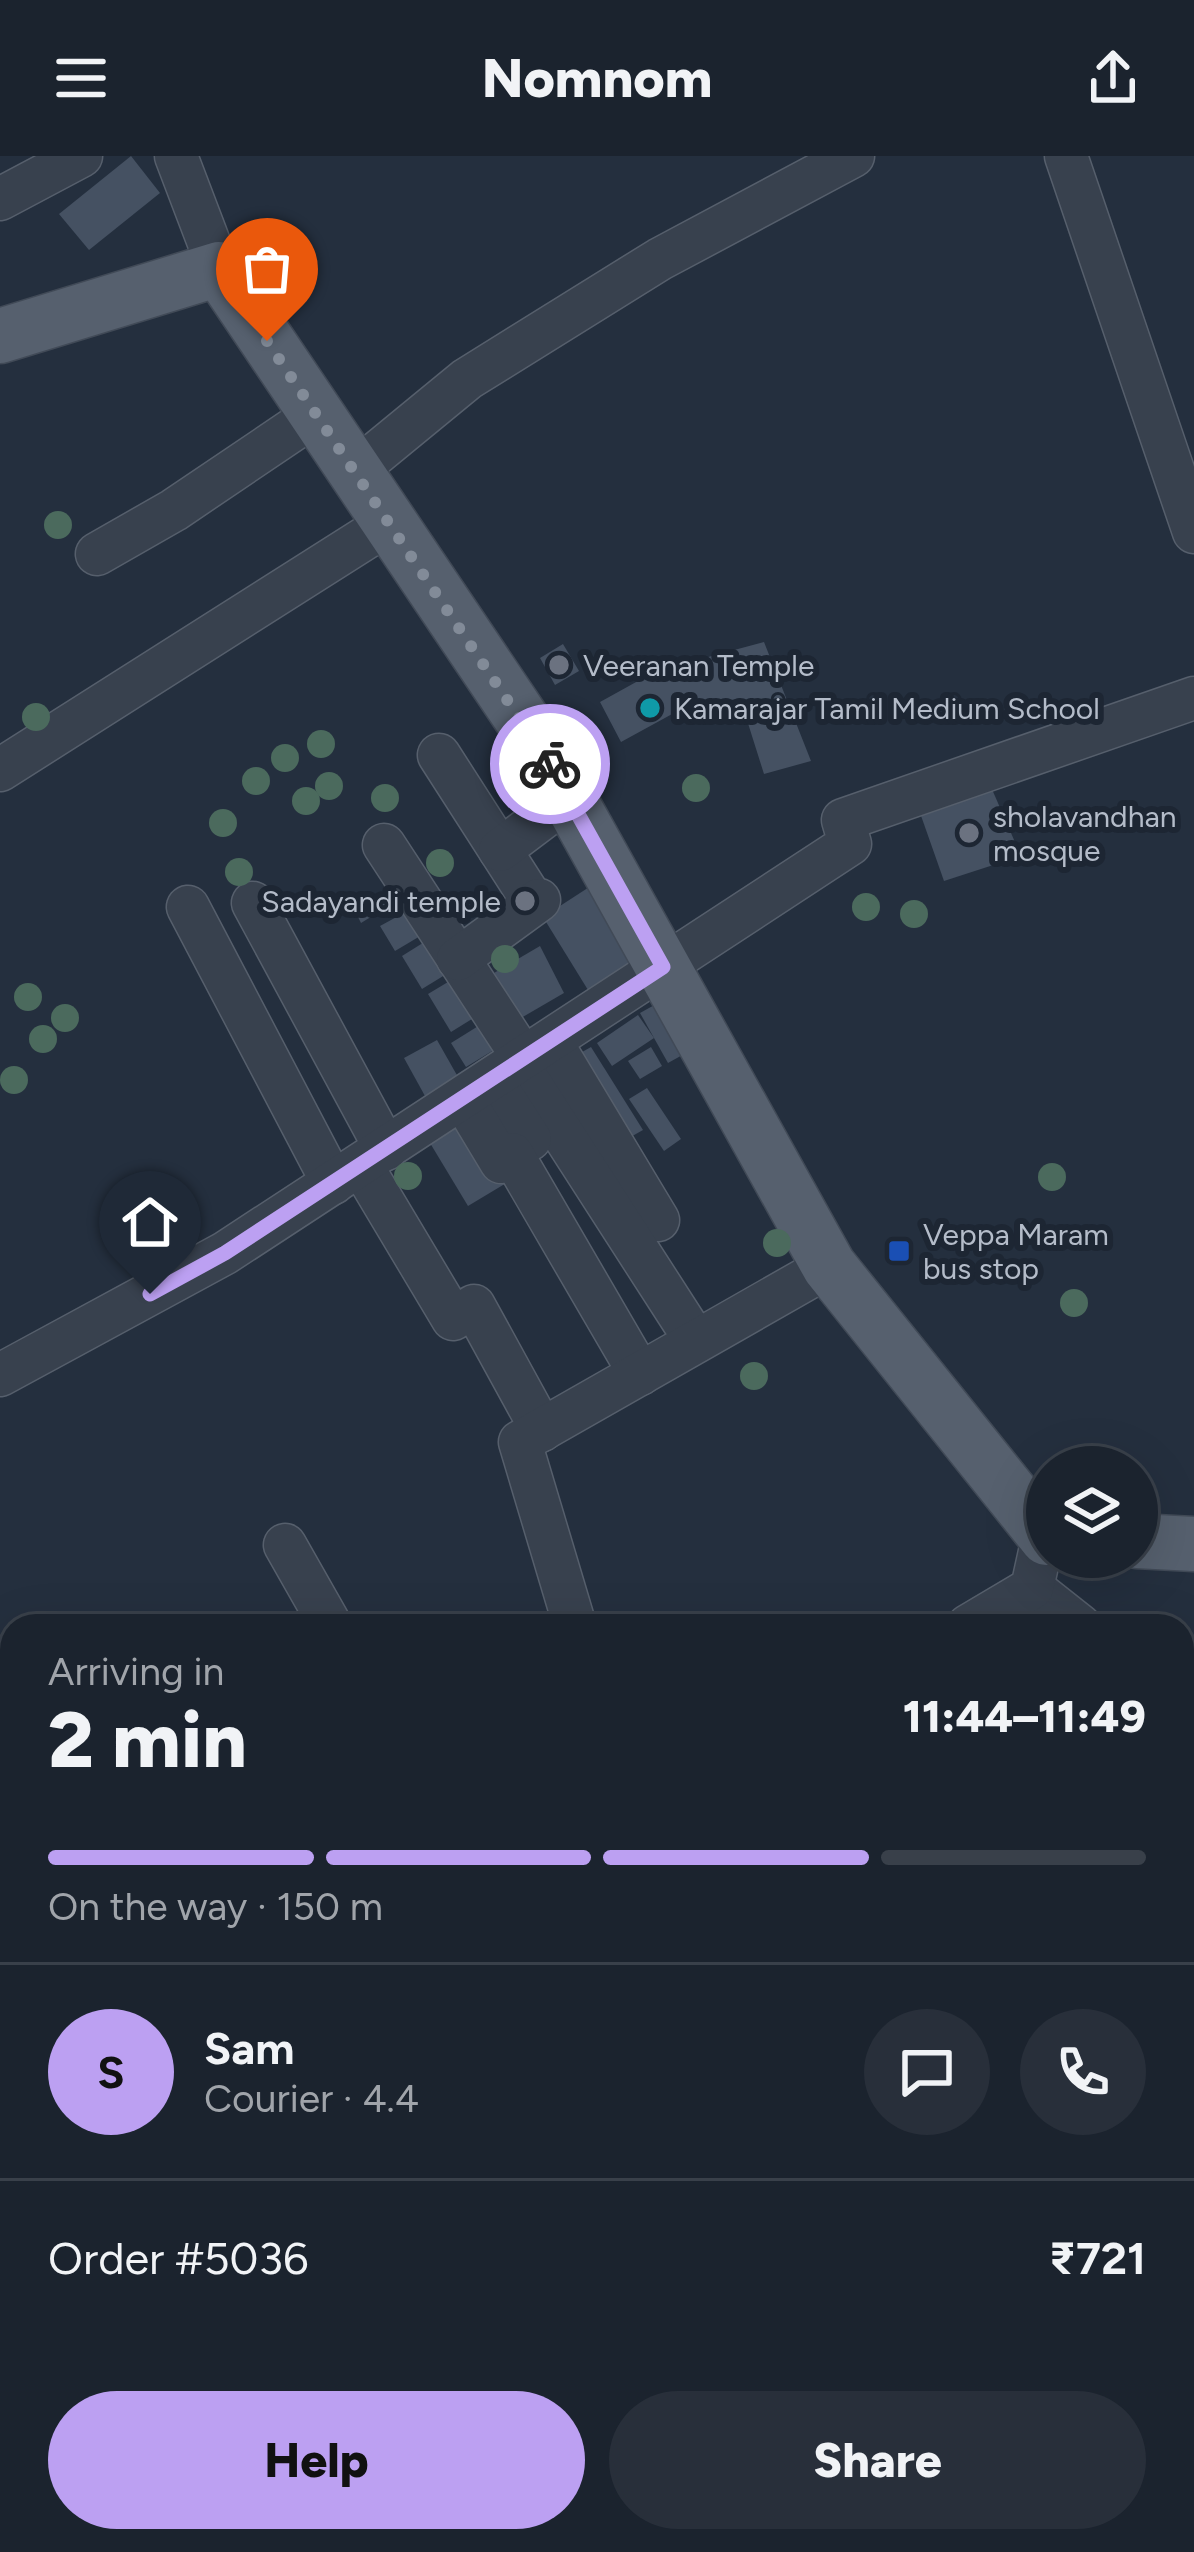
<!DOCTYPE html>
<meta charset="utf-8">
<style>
body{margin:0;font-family:Figtree,sans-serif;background:#282f3a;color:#f1f3f6;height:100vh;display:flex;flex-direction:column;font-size:45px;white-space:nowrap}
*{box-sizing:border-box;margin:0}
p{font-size:39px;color:#a0a4aa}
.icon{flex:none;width:66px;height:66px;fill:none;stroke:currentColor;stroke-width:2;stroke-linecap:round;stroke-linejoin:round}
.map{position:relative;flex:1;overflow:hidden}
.panel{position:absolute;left:0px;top:1458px;width:1194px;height:939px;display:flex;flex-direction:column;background:#1b232e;border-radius:36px 36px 0 0;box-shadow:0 12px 48px #0002,0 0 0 3px #39404a}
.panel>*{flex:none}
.fabs{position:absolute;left:1026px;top:1290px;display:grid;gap:24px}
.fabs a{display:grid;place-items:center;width:132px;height:132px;border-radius:50%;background:#1b232e;box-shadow:0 12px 48px #0002,0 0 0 3px #39404a;font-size:60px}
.pin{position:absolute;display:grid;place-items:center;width:102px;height:102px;color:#fff;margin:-123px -51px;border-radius:50% 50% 50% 0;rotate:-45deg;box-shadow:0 0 12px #0007}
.pin .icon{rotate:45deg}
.courier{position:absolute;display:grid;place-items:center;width:120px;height:120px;margin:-60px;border:9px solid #bca0f2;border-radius:50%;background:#fff;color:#222;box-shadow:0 3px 15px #0007}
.overview em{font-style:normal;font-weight:800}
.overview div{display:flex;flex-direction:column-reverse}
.overview{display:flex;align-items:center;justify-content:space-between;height:204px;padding:0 48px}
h1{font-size:78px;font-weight:800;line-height:90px}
.bar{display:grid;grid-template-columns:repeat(4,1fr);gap:18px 12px;align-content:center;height:144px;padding:0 48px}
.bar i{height:15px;border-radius:9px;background:#39404a}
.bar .current{background:#bca0f2}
.bar p{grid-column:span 4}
.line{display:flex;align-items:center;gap:30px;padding:0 48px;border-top:3px solid #39404a}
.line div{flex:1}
.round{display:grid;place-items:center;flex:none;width:126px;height:126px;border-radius:63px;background:#282f3a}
.button{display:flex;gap:24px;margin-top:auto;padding:24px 48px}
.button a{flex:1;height:138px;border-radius:72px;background:#bca0f2;color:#111;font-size:48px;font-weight:800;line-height:138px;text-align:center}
.button a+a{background:#282f3a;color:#f1f3f6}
header{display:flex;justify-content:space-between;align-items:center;height:156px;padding:0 48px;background:#1b232e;font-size:54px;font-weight:800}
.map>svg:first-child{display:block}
.building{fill:#455162}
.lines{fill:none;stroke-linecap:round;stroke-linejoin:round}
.minor-casing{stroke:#565f6c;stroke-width:45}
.major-casing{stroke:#414a57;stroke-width:57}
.minor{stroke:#38414e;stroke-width:42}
.major{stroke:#56606e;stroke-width:54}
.tree{fill:#4b6a5d}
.done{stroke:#828b98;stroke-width:12;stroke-dasharray:0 21.6}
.route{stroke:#bca0f2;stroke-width:15}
.worship-dot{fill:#6b7280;stroke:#1d2633;stroke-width:4.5}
.culture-dot{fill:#0f9aa8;stroke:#1d2633;stroke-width:4.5}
.transit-dot{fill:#1a4fb4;stroke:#1d2633;stroke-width:4.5}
.labels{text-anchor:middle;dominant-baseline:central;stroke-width:12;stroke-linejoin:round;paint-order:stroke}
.poi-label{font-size:30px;fill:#b4bcc9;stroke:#1d2633;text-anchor:start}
</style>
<header><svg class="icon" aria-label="menu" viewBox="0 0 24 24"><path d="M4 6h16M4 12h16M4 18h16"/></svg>Nomnom<svg class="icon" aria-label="share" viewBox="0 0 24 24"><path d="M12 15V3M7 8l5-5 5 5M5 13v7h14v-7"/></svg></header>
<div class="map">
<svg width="1194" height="2396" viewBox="0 0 1194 2396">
<rect width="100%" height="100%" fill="#242f3e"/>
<g class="building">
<path d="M131,0L160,37L89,94L59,58Z"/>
<path d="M764,486L811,605L764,618L740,542L674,557L621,586L600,546L656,515Z"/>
<path d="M563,488L579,515L555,529L540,502Z"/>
<path d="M991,631L1021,700L944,725L919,654Z"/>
<path d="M597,726L644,799L588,834L543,761Z"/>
<path d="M392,730L400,743L361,767L354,753Z"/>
<path d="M413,752L427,776L395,795L380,770Z"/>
<path d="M434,780L453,814L422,833L402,800Z"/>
<path d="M540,790L564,837L521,862L494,817Z"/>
<path d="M458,820L480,858L451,876L428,838Z"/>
<path d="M667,842L695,892L668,907L640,857Z"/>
<path d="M638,859L654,882L612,910L597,887Z"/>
<path d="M488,864L502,889L466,911L451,887Z"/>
<path d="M437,884L458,921L425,940L404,902Z"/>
<path d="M591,891L643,974L627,983L575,900Z"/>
<path d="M651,891L662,910L640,923L628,905Z"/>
<path d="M647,932L681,983L664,995L629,943Z"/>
<path d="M469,964L508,1026L468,1050L430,987Z"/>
</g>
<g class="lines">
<g class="minor-casing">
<g id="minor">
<path d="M176,0L219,113"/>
<path d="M1066,0L1194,376"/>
<path d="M0,43L81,0"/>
<path d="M355,315L467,223L660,103L853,0"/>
<path d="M97,398L174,354L316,258"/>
<path d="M439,599L534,747"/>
<path d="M0,614L389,367"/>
<path d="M384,689L524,903"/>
<path d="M500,694L569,642"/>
<path d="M253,747L386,993"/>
<path d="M188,751L333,1027"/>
<path d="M458,803L539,744"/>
<path d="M551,886L658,1064"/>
<path d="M517,907L696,1185"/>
<path d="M492,924L530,983"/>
<path d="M463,943L501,1006L512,998L640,1218"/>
<path d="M361,1009L453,1163L474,1150L542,1274"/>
<path d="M0,1219L225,1097L850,688L843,664L1194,542"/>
<path d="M285,1389L331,1470"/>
<path d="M1032,1432L1080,1470"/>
<path d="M575,1470L520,1286L829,1110"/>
<path d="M968,1470L1032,1432L1043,1382"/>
<path d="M0,1530L12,1552"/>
<path d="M1182,1655L1194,1681"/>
<path d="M1182,1910L1194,1902"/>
<path d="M0,1926L12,1921"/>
<path d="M0,2338L12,2332"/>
<path d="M402,2385V2396"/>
<path d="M472,2396L487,2385"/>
</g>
</g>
<g class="major-casing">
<g id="major">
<path d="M0,180L219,113L540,590L829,1110L1047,1382"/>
<path d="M1137,1385L1194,1388"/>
</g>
</g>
<use href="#minor" class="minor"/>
<use href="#major" class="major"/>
</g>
<g class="tree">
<circle cx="58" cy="369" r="14"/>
<circle cx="36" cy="561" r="14"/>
<circle cx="321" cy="588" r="14"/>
<circle cx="285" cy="602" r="14"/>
<circle cx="256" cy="625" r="14"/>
<circle cx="329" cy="630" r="14"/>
<circle cx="696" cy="632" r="14"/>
<circle cx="385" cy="642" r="14"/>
<circle cx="306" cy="645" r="14"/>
<circle cx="223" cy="667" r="14"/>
<circle cx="440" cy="707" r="14"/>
<circle cx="239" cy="716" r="14"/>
<circle cx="866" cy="751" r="14"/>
<circle cx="914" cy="758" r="14"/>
<circle cx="505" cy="803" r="14"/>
<circle cx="28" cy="841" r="14"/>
<circle cx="65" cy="862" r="14"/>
<circle cx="43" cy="883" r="14"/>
<circle cx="14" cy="924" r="14"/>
<circle cx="408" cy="1020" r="14"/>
<circle cx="1052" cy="1021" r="14"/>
<circle cx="777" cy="1087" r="14"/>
<circle cx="1074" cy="1147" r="14"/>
<circle cx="754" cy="1220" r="14"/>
</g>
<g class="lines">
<path class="done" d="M267,185L550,608"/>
<path class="route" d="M150,1138L225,1097L663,811L550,608"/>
</g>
<g class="worship-dot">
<circle cx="559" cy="509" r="12"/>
<circle cx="969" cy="677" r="12"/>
<circle cx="525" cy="745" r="12"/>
</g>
<circle class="culture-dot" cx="650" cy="552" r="12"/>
<rect class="transit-dot" x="887" y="1083" width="24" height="24" rx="6"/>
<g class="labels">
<g class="poi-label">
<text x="583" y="509">Veeranan Temple</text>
<text x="674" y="552">Kamarajar Tamil Medium School</text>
<text x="993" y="660">sholavandhan<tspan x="993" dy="34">mosque</tspan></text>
<text x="501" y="745" text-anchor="end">Sadayandi temple</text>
<text x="923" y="1078">Veppa Maram<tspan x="923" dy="34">bus stop</tspan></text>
</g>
</g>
</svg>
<div class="fabs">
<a><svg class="icon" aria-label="layers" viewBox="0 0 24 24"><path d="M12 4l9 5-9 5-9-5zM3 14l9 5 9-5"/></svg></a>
</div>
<div class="pin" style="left:267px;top:185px;background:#ea580c"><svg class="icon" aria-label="bag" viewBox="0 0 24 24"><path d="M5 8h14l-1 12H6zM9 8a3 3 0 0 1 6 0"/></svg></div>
<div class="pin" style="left:150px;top:1138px;background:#1f2937"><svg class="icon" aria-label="home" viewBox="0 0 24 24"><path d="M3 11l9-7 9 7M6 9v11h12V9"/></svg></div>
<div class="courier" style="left:550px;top:608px"><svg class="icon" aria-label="bike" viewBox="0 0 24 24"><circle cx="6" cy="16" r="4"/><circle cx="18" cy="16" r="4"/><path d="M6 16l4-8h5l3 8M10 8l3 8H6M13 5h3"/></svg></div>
<section class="panel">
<div class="overview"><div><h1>2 min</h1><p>Arriving in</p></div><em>11:44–11:49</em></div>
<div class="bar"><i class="current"></i><i class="current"></i><i class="current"></i><i></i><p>On the way · 150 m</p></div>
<div class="line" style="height:216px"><b class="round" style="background:#bca0f2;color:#111">S</b><div><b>Sam</b><p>Courier · 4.4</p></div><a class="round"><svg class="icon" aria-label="chat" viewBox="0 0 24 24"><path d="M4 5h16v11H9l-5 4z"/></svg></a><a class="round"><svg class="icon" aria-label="phone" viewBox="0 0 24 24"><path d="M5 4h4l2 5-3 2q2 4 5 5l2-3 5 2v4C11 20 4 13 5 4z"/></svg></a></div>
<div class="line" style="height:156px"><div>Order #5036</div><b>₹721</b></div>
<div class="button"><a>Help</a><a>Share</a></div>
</section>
</div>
